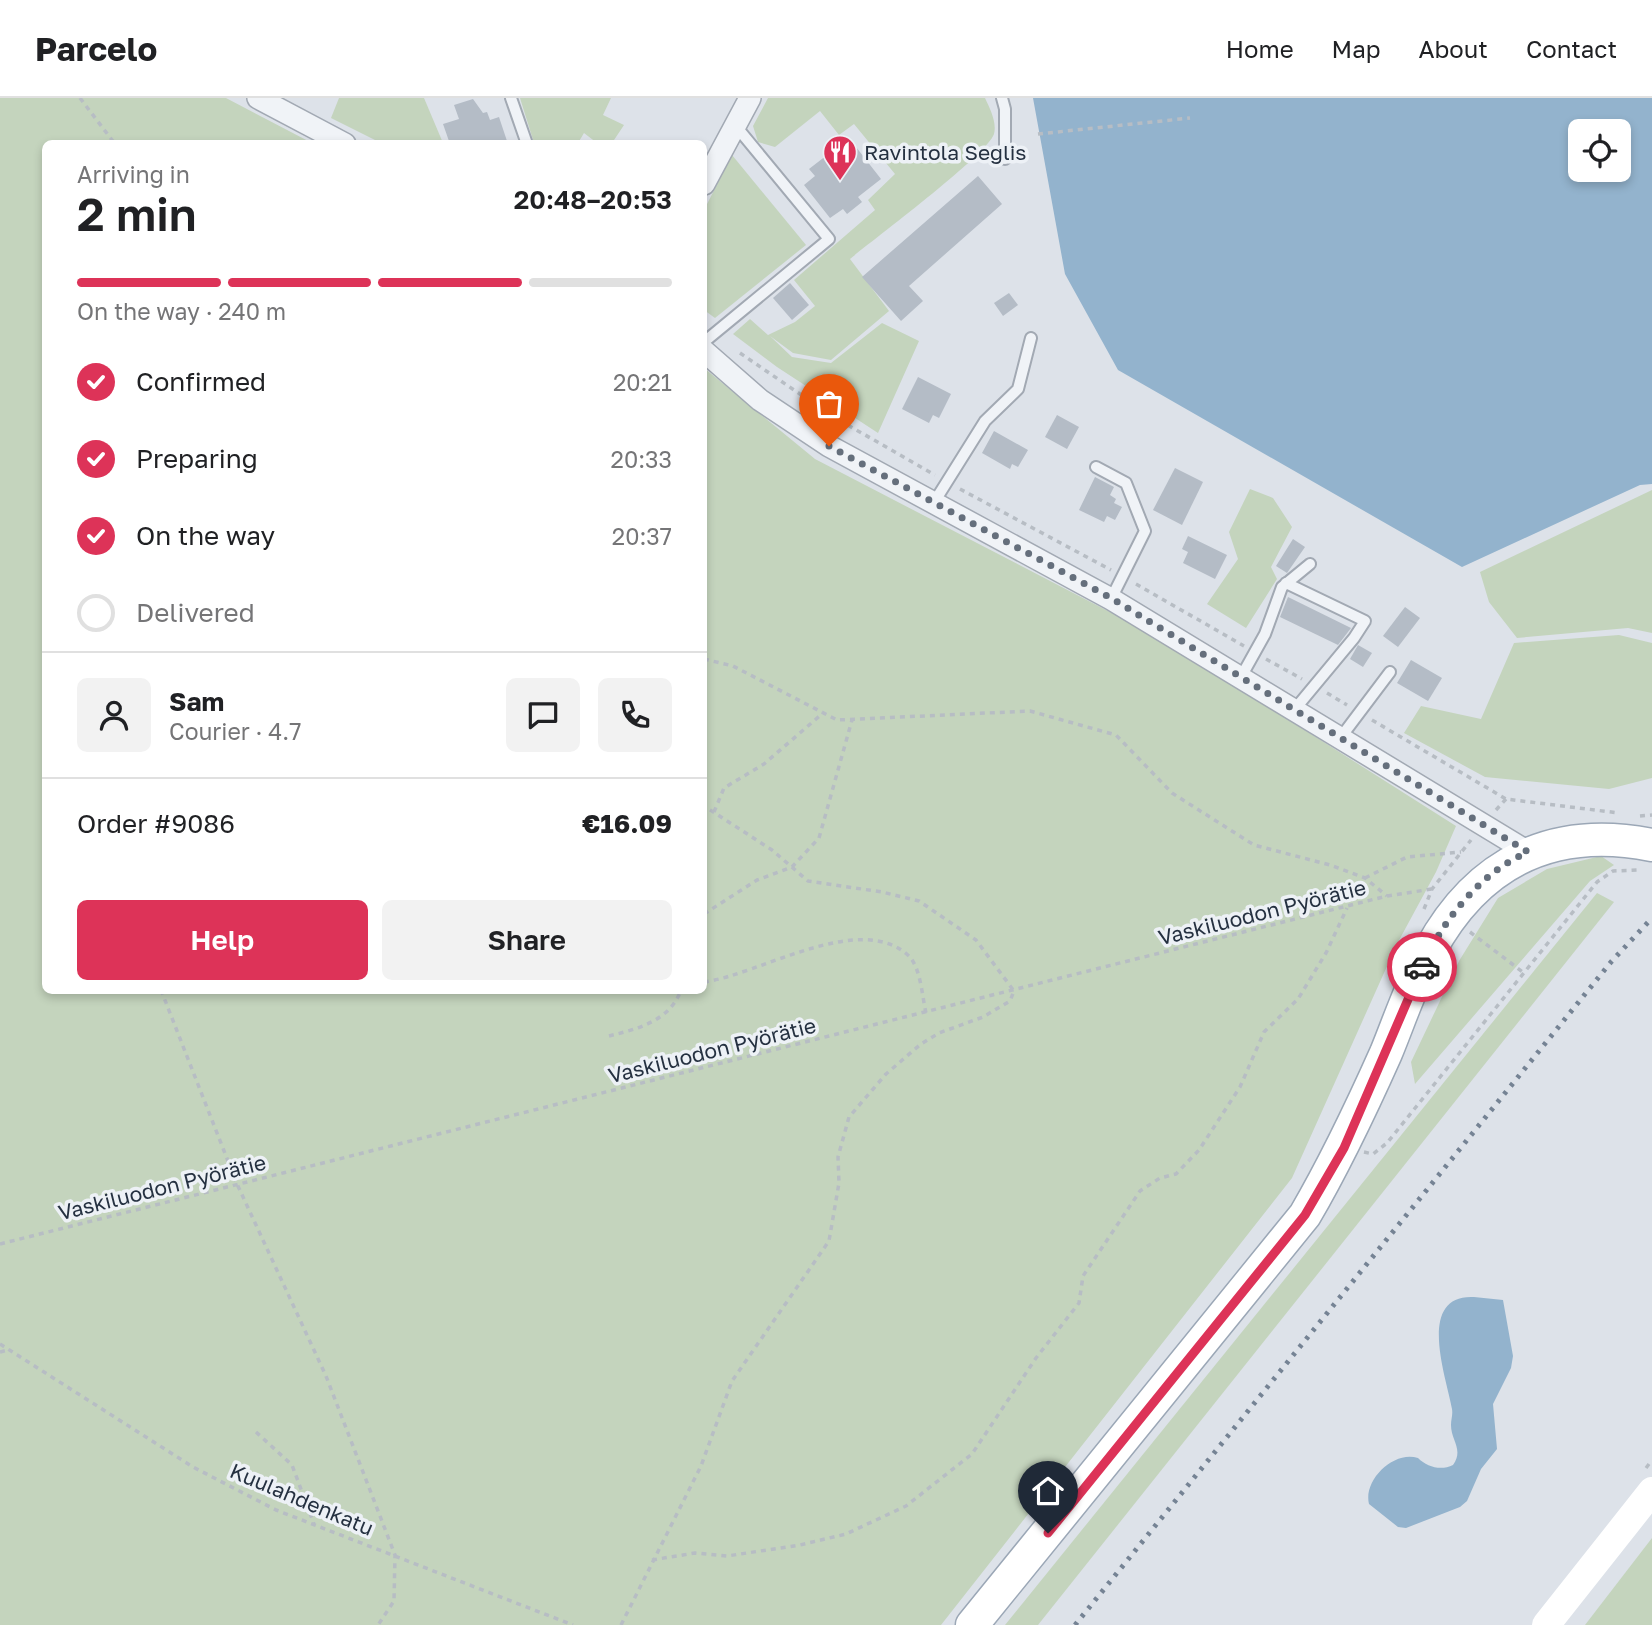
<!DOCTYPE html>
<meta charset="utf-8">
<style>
body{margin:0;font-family:"Golos Text",sans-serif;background:#f2f2f2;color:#202124;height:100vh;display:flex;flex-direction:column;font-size:26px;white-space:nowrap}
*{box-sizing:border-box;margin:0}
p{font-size:23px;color:#757577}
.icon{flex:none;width:38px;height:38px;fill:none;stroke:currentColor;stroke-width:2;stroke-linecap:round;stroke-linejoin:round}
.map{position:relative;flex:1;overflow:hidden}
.details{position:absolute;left:42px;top:42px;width:665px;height:854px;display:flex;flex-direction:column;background:#fff;border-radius:10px;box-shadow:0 4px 10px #0003}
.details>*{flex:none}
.controls{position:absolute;left:1568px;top:21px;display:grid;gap:14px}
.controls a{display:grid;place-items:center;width:63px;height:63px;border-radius:10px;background:#fff;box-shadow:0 4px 10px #0003;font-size:35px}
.pin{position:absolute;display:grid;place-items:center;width:60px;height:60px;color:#fff;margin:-72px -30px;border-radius:50% 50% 50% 0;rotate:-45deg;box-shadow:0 0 7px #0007}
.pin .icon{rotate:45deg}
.courier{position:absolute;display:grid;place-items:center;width:70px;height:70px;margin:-35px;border:5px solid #dd3358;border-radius:50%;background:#fff;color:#222;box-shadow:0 2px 9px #0007}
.overview em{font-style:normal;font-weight:600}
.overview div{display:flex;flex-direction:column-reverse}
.overview{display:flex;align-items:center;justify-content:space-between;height:119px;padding:0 35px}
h1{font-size:46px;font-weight:600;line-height:52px}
.bar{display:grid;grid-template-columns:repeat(4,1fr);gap:10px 7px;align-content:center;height:84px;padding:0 35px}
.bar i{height:9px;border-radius:5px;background:#e0e0e0}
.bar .on{background:#dd3358}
.bar p{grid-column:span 4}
.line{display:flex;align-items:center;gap:18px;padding:0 35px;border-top:2px solid #e0e0e0}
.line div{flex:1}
.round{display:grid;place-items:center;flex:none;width:74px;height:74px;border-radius:10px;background:#f2f2f2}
ol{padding:0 35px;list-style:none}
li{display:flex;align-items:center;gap:21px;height:77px}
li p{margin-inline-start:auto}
li .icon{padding:7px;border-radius:50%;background:#dd3358;color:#fff;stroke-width:4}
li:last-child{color:#757577}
li i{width:38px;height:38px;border:4px solid #e0e0e0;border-radius:50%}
.button{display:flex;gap:14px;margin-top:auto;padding:14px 35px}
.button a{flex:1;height:80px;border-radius:10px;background:#dd3358;color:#fff;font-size:28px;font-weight:600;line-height:80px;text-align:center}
.button a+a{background:#f2f2f2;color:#202124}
header{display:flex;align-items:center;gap:42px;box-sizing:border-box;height:98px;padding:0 35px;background:#fff;border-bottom:2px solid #e0e0e0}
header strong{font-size:33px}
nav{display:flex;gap:38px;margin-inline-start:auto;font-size:24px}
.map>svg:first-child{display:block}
.green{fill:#c4d4bd}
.water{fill:#93b3cd;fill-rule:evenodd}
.building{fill:#b4bcc6}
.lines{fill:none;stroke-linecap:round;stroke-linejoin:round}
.service-casing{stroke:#a2a9b3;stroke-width:14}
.minor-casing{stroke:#a2a9b3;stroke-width:24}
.primary-casing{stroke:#9ba7b6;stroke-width:35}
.path{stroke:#b7bdc4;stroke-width:3.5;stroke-dasharray:5 5;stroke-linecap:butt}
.service{stroke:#f0f3f7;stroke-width:10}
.minor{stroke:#f0f3f7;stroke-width:21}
.secondary{stroke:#fff;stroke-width:28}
.primary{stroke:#fff;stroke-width:32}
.rail{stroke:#758394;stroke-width:5;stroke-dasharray:3.5 7;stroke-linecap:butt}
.done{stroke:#656f7c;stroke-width:7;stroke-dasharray:0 12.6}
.route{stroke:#dd3358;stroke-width:9}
.labels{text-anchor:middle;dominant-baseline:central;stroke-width:7;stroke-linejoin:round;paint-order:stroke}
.poi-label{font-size:21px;fill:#253141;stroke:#edf1f6;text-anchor:start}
.street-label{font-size:21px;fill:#253141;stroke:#edf1f6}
</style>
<header>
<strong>Parcelo</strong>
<nav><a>Home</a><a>Map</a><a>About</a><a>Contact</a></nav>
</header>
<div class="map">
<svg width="1652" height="1527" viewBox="0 0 1652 1527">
<rect width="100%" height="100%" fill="#dde2e9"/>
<g class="green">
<path d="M0,0H226L312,45L46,46V892H704V270L815,361L1158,539L1456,728L1436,774L1397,846L1292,1080L941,1527H0Z"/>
<path d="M339,0H424L443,45H381L331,20Z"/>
<path d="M520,0H611L603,17L624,27L612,45H597L584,35L578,45H534Z"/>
<path d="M768,0H985C990,11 997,24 994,36C987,57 874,141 850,161L889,213L831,262L793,255L770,238L792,259L831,265L882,225L919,243L878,335L777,269L733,236L750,221L768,237L795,224L815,208L794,182L875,112L868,102L895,76L854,26L839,37L820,13L775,49L758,44L753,28Z"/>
<path d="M732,57L806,147L715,220L704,212V112Z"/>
<path d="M1250,391L1273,400L1292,429L1271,469L1277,481L1246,530L1207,506L1238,461L1229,434Z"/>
<path d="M1652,392V535L1628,530L1517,540L1489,504L1480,474Z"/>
<path d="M1619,537L1652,545V680L1609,691L1485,679L1404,635L1421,608L1481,621L1514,545Z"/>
<path d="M1601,758L1614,767L1590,783L1415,986L1411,964L1459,863L1498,800L1547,771Z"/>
<path d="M1597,795L1614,804L1038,1527H1005Z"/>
<path d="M1652,1440V1527H1585Z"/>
</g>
<g class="water">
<path d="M1033,0H1652V386L1640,387L1462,469L1118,272L1065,176ZM1580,33H1619V72H1580Z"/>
<path d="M1474,1199L1503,1202L1513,1258L1511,1270L1493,1306L1497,1351L1481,1371L1467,1403L1460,1409L1406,1430L1398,1429L1369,1406C1363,1382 1394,1352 1418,1360C1427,1369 1441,1373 1453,1367C1464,1351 1451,1343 1451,1327C1451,1321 1453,1317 1452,1311C1447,1281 1415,1196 1474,1199Z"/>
</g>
<g class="building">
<path d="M473,1L483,15L487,14L490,22L499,19L508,46H450L443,26L459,21L454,7Z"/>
<path d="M849,40L881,81L858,99L862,104L847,116L843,111L830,120L804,87L815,78L809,71Z"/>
<path d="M978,78L1002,106L909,188L923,203L901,223L862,179Z"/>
<path d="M790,185L809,207L792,222L773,200Z"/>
<path d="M1009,195L1018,207L1003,218L994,205Z"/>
<path d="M918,279L951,296L939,320L933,317L929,325L902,311Z"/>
<path d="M1057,317L1079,329L1067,351L1045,339Z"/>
<path d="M994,333L1028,352L1018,369L1012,366L1010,371L982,355Z"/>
<path d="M1175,370L1203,384L1182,427L1153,412Z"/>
<path d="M1095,379L1114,389L1110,397L1116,401L1114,405L1122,409L1115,422L1107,418L1104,424L1079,412Z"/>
<path d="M1188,438L1227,457L1215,481L1183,465L1188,454L1182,451Z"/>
<path d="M1293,441L1305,449L1287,475L1276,468Z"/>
<path d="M1288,499L1351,530L1338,547L1280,519Z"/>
<path d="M1405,509L1420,520L1398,549L1383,538Z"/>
<path d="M1358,547L1372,555L1363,569L1350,561Z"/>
<path d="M1411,562L1442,580L1428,603L1397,585Z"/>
</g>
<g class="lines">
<g class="service-casing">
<g id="service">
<path d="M511,0L527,46"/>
<path d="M1002,0L1005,11V61"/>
<path d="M704,244L829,141L735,27"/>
<path d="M1096,369L1126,385L1145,433L1111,501"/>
<path d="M933,406L985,323L1018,291L1031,240"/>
<path d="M1286,485L1365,523L1354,540L1295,611"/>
<path d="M1241,579L1265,536L1282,489L1310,466"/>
<path d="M1341,639L1390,574"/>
</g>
</g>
<g class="minor-casing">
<g id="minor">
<path d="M258,0L345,46"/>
<path d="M704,86L750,0"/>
<path d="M704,253L760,302L829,348L1111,501L1528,754"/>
</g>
</g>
<g class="primary-casing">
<path id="primary" d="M972,1527L1305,1117C1336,1064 1361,1011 1386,955C1400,921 1412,884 1430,852C1478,764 1553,727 1652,747"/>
</g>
<g class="path">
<path d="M80,0L115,46"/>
<path d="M1038,36L1190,20"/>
<path d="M740,255L832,318L935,377"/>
<path d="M960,391L1111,472"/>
<path d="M1136,486L1244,548"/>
<path d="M704,561L733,568L837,622L1030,613L1116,637L1172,695L1254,747L1330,767L1365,780L1387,798"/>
<path d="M1266,561L1302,581"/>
<path d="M1327,595L1347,607"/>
<path d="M1372,622L1506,701L1619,715"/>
<path d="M1496,712L1506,701"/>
<path d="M714,714L724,690L764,666L823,615"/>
<path d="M1640,718L1652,717"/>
<path d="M1365,780L1407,759L1461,754"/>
<path d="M1424,811L1432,791L1471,742"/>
<path d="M704,816L757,782L792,769L819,740L852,622"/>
<path d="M1470,834L1524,875"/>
<path d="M704,884C759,877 860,812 909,858C921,871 922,898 926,915"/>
<path d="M161,892L237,1086L326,1278L395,1457L394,1503L378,1527"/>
<path d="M609,938C637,931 670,923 681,892"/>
<path d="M1364,1054L1373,1056L1387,1045L1597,784L1613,773L1637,772"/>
<path d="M0,1146L1387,798L1432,791"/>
<path d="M0,1246L193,1369L276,1412L573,1527"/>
<path d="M0,1254L8,1252"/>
<path d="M256,1334L292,1367L314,1426"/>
<path d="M1646,1370L1652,1362"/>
<path d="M652,1462L695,1455L727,1458L800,1447L846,1436L906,1408L972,1356L1036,1260L1079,1205L1083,1178L1140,1093L1160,1080L1176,1076L1199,1052L1240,989L1264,934L1298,901L1326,855L1347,810"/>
<path d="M621,1527L701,1368L732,1283L829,1143L839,1085L838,1059L849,1019L886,976L921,946L939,935L983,919L1010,903L1014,893L976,842L919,803L882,794L808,783L772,752L704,708"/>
</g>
<use href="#service" class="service"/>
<use href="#minor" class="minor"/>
<path class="secondary" d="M1546,1527L1652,1393"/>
<use href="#primary" class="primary"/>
<path class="rail" d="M1075,1527L1611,864L1652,820"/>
</g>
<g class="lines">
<path class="done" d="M829,348L1111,500L1528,754C1481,774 1442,823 1422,869"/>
<path class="route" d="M1048,1435L1305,1117L1344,1050L1422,869"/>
</g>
<defs>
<g id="restaurant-pin" transform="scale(1.75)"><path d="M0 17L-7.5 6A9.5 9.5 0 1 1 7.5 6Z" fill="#dd3358" stroke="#edf1f6"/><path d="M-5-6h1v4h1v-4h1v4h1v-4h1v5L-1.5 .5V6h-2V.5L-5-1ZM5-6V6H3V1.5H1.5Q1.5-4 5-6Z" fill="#fff"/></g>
</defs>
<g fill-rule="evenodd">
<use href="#restaurant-pin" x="840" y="54"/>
</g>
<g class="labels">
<g class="poi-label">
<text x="864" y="54">Ravintola Seglis</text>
</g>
<g class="street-label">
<text transform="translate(1262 814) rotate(-14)">Vaskiluodon Pyörätie</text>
<text transform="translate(712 952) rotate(-14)">Vaskiluodon Pyörätie</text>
<text transform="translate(162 1089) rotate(-14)">Vaskiluodon Pyörätie</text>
<text transform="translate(302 1401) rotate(23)">Kuulahdenkatu</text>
</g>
</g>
</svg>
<div class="controls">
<a><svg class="icon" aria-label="locate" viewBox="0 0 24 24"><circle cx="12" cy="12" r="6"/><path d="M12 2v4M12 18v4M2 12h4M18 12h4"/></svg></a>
</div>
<div class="pin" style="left:829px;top:348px;background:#ea580c"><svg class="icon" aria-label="bag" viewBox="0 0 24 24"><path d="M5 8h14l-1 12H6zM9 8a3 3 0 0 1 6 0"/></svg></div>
<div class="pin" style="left:1048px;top:1435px;background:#1f2937"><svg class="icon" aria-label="home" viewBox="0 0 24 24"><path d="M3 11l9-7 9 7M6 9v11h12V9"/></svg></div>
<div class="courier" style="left:1422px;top:869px"><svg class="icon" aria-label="car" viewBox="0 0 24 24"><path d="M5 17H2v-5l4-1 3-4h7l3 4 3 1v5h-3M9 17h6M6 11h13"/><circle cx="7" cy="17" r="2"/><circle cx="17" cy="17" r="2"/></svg></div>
<section class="details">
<div class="overview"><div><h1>2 min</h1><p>Arriving in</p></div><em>20:48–20:53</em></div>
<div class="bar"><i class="on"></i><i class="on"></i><i class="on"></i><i></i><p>On the way · 240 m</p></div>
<ol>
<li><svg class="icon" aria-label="check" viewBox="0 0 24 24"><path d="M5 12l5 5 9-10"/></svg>Confirmed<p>20:21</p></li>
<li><svg class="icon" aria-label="check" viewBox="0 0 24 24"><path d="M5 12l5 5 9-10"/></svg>Preparing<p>20:33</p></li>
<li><svg class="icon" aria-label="check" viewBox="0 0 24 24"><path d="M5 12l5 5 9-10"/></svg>On the way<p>20:37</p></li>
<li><i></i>Delivered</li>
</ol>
<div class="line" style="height:126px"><a class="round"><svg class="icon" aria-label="person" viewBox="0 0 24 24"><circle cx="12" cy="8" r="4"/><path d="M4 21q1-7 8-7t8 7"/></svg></a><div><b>Sam</b><p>Courier · 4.7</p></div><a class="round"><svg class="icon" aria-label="chat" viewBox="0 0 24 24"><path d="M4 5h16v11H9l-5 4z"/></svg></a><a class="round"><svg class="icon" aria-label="phone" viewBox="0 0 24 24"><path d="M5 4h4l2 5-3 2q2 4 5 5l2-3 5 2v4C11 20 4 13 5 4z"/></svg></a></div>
<div class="line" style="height:91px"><div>Order #9086</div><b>€16.09</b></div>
<div class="button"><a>Help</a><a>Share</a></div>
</section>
</div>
